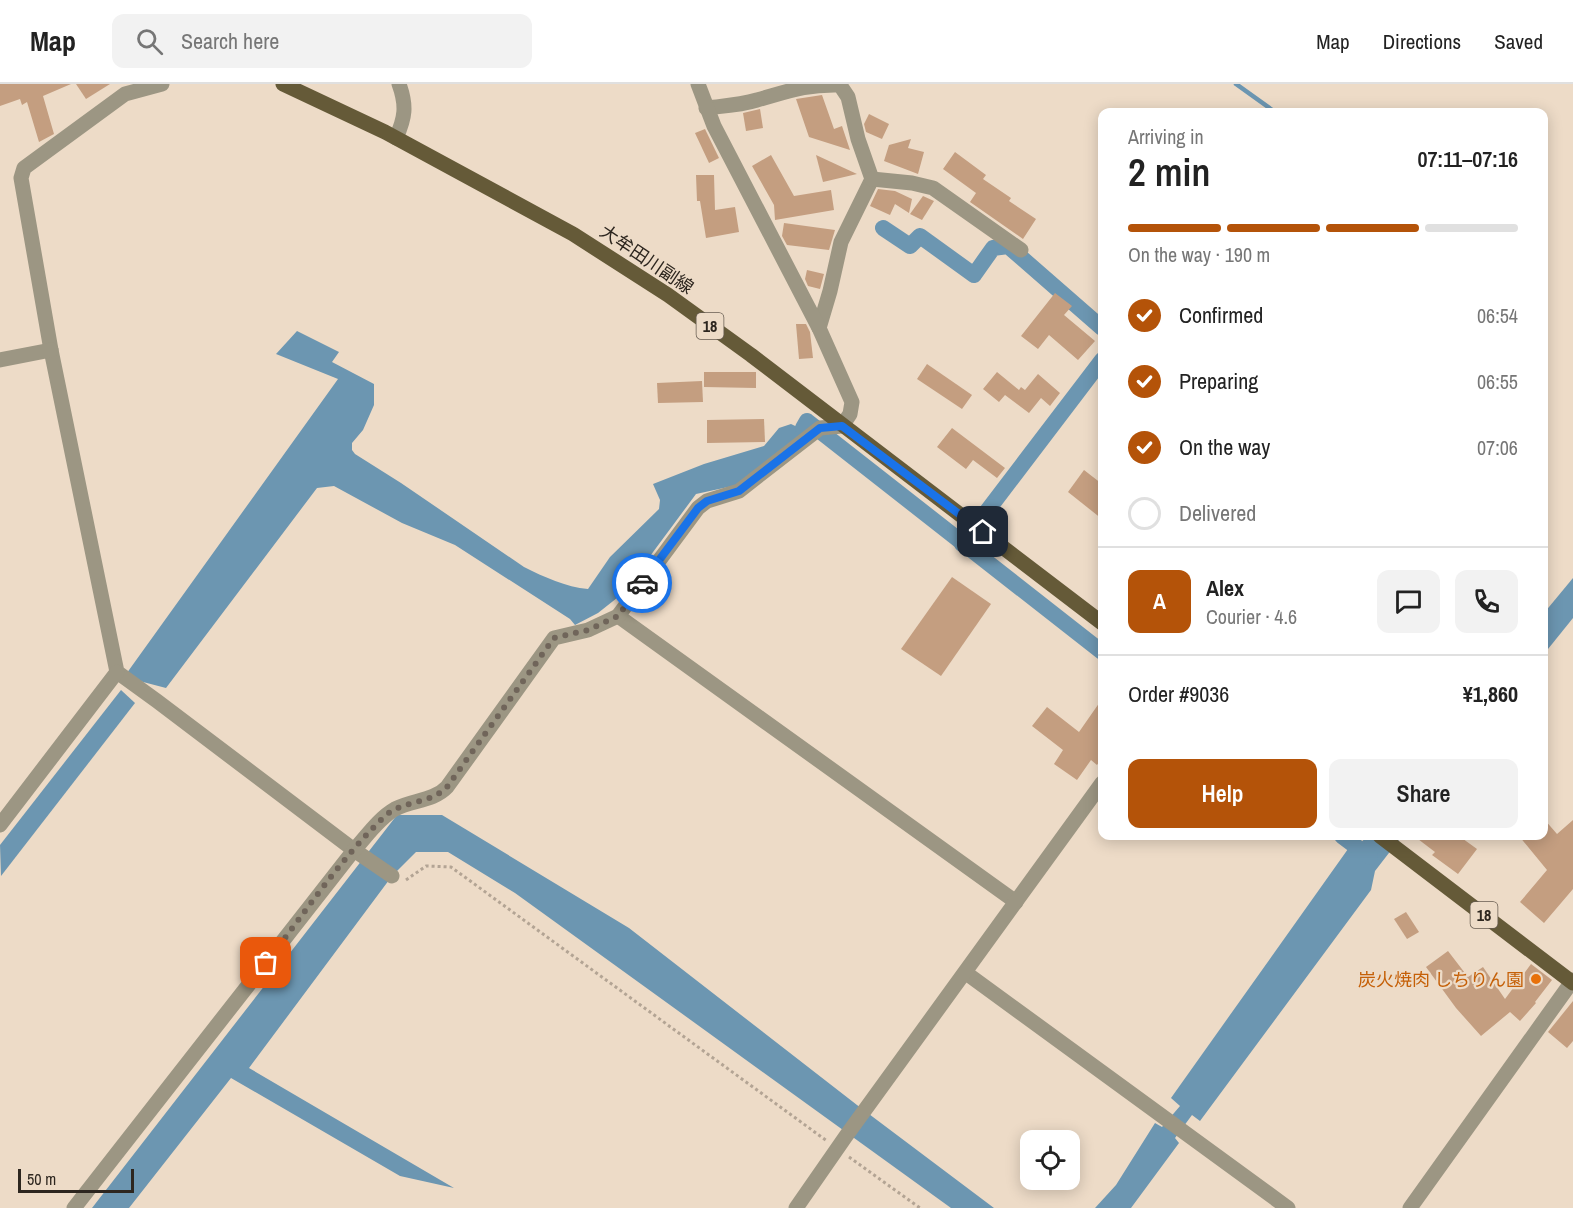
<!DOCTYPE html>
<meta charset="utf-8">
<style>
body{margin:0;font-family:"Archivo Narrow","Noto Sans JP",sans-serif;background:#f2f2f2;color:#222;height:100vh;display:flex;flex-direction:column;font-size:22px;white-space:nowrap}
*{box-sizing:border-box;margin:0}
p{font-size:20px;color:#767676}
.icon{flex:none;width:33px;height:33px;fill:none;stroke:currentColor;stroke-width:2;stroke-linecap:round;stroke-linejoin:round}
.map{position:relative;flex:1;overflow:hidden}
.panel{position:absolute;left:1098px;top:24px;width:450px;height:732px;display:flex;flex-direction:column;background:#fff;border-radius:12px;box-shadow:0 3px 15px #0003}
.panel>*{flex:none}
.tools{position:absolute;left:1020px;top:1046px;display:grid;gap:12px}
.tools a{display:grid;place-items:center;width:60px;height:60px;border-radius:12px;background:#fff;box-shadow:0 3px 15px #0003;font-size:30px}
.scale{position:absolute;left:18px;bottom:15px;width:116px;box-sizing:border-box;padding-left:6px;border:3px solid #2d261f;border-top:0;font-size:16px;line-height:21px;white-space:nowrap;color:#2d261f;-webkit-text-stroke:4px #eddbc7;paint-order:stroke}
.pin{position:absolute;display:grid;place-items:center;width:51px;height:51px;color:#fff;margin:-26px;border-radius:12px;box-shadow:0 3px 9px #0006}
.courier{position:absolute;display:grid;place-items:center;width:60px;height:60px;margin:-30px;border:4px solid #1a73e8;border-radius:50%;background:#fff;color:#222;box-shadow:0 2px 8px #0007}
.overview em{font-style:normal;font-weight:600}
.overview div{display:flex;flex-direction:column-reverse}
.overview{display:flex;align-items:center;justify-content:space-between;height:102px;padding:0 30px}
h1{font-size:39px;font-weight:600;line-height:45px}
.bar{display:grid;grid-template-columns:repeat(4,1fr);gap:9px 6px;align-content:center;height:72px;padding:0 30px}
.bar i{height:8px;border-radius:4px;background:#e0e0e0}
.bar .selected{background:#b45309}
.bar p{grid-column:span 4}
.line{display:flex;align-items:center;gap:15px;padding:0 30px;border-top:2px solid #e0e0e0}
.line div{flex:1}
.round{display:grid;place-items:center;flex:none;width:63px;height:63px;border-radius:12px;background:#f2f2f2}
ol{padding:0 30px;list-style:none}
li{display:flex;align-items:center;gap:18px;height:66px}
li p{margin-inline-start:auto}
li .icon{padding:6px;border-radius:50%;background:#b45309;color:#fff;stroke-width:4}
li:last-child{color:#767676}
li i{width:33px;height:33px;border:3px solid #e0e0e0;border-radius:50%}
.primary-button{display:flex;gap:12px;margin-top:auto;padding:12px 30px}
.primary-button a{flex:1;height:69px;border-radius:12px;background:#b45309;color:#fff;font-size:24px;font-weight:600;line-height:69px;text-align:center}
.primary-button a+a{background:#f2f2f2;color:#222}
header{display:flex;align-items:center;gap:36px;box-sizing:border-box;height:84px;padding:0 30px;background:#fff;border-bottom:2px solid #e0e0e0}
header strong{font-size:28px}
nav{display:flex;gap:33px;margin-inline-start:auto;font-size:21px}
.search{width:420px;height:54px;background:#f2f2f2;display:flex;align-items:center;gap:15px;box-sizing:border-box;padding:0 21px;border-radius:12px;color:#767676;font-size:22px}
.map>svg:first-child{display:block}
.water{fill:#6c96b1}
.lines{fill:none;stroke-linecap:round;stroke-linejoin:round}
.stream{stroke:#6c96b1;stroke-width:4.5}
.canal{stroke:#6c96b1;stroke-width:16}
.building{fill:#c49e80}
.path{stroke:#b3a494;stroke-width:3;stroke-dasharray:3 3;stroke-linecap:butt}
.minor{stroke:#9c9683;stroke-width:15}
.major{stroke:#655a38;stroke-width:15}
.done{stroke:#70655a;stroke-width:6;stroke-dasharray:0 10.8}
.route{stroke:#1a73e8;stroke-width:8}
.food-dot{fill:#e8710a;stroke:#eddbc7;stroke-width:2}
.labels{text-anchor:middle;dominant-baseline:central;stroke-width:4.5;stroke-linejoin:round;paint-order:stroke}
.shield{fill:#eddbc7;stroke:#675c51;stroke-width:1.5}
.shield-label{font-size:16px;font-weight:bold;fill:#2d261f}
.street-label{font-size:18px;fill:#2d261f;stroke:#eddbc7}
.food-label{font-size:18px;fill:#c56008;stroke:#eddbc7;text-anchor:end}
</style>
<header>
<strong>Map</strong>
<div class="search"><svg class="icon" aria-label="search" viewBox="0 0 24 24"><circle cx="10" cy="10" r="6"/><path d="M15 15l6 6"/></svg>Search here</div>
<nav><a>Map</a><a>Directions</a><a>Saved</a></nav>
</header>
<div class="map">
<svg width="1573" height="1124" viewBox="0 0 1573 1124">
<rect width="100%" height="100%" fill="#eddbc7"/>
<g class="water">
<path d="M297,247L339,268L332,278L374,300V321L363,346L352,359V366L355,370L401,399L524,483C544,493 566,503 588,505L610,473L659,425L660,416L653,400L704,380L764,362L779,344L791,340L808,348L742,400L696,410L622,510L598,529L575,541L570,535L455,461L402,439L334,402L317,404L166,604L124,593L338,295L276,270Z"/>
<path d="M1573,494V534L1544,570V529Z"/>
<path d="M121,606L135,619L1,792L0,761Z"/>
<path d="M397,731H442L629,844L857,1021L994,1124H951L515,809L448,768H416L392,792L249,984L454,1104L400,1092L231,994L129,1124H92Z"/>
<path d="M1367,752H1402L1375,787L1371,806L1200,1037L1192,1031L1175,1054L1179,1059L1131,1124H1095L1116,1101L1155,1039L1162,1043L1180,1022L1171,1014L1348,765L1354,759L1359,761Z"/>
</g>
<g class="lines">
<path class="stream" d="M1236,0L1275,28"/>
<g class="canal">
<path d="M883,144L910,162L920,152L974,191L993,164L1008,162L1102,244"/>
<path d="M803,344L807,337L1102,568"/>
<path d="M962,460L1102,276"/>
<path d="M1342,752L1370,773"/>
</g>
</g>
<g class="building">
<path d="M0,0H71L43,12L54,50L39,58L27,18L22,21L20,15L0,22Z"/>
<path d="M76,0H110L86,15Z"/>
<path d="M822,11L834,45L842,42L850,66L809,53L796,15Z"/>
<path d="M760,25L763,44L746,47L743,29Z"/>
<path d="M869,30L889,40L882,55L866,48L864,40Z"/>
<path d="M705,45L719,74L709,79L695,49Z"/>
<path d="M911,55L908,64L924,68L918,90L884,77L889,61Z"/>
<path d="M955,68L986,91L983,95L1011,114L1009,117L1036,135L1023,155L970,118L976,109L943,85Z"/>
<path d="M771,71L794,112L831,106L834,126L775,136L774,121L752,82Z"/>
<path d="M816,71L857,90L823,98Z"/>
<path d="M696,91H714L715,126L735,123L739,148L706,154L700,117H697Z"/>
<path d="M878,105L895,107L912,115L909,129L895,120L890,131L870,122Z"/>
<path d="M923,112L934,117L922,136L910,130Z"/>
<path d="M784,139L835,146L829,166L787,161L782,152Z"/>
<path d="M807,186L824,190L820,205L808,202L805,195Z"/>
<path d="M1055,209L1072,222L1064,231L1095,257L1078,276L1049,251L1038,265L1021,252Z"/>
<path d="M796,240H806L810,248L813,274L799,275Z"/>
<path d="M927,280L972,311L962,325L917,295Z"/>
<path d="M704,288H756V304L704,303Z"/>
<path d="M997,288L1019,306L1021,303L1025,306L1038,290L1060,309L1050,322L1041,314L1029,329L1005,311L999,318L983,305Z"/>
<path d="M702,297L703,318L658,319L657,299Z"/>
<path d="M764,335L765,358L707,359V336Z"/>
<path d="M952,344L1005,384L997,394L973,376L966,385L937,363Z"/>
<path d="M1084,386L1102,400V435L1068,408Z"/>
<path d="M952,493L991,520L941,592L901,565Z"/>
<path d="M1102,615V674L1097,681L1091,676L1077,696L1054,680L1063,666L1032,642L1047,623L1079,648Z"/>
<path d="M1544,735L1557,750L1573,736V805L1544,839L1520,818L1547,786L1519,752H1544Z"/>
<path d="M1414,752H1459L1477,765L1458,790L1432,771L1435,768Z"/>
<path d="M1406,828L1419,848L1407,855L1394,835Z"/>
<path d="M1448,867L1468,893L1483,883L1505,915L1531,880L1552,896L1535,918L1536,919L1520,937L1510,928L1481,952L1456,924L1426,883Z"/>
<path d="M1573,917V957L1567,964L1548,948Z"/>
</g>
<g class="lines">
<g class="path">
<path d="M406,796L426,782L451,783L827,1057"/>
<path d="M849,1073L920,1124"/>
</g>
<g class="minor">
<path d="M162,0L125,10L24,84L21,94L51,266L117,588L157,617L354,766L392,792"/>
<path d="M706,24C723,22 741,21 757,16C789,7 806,0 840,1L848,13L858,55L872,95L841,158L830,207L819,244"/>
<path d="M396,54C405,34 407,22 399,0"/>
<path d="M872,95L912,99L933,104L1021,166"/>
<path d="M0,276L51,266"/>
<path d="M618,532L1016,818"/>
<path d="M0,741L117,588"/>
<path d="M966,889L1288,1124"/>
<path d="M74,1124L354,766C366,753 379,734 395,725C412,716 434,717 447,703L554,554L588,546L618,532L698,424L707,417L739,407L820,344L842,342L850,330L852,318L819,244L714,42L698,0"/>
<path d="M796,1124L846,1052L1102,699"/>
<path d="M1410,1124L1573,896"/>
</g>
<g class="major">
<path d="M283,0L385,48L573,150L668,211L751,271L1102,539"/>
<path d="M1380,752L1573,899"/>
</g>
</g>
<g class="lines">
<path class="done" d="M266,879C304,830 340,775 385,732C403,716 431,720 447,703L554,554L588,546L618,532L642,499"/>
<path class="route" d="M642,499L698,424L707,417L739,407L820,344L842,342L983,448"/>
</g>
<circle class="food-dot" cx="1536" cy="895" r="6"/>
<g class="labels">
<g class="shield">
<rect x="696.5" y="229" width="27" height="26" rx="4.5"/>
<rect x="1470.5" y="818" width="27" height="26" rx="4.5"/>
</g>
<g class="shield-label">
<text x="710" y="242">18</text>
<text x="1484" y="831">18</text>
</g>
<g class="street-label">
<text transform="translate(647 175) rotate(34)">大牟田川副線</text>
</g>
<g class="food-label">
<text x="1524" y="895">炭火焼肉 しちりん園</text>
</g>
</g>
</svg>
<div class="tools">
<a><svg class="icon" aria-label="locate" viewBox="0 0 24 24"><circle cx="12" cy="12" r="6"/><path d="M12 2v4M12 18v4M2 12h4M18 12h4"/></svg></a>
</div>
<div class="scale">50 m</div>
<div class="pin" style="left:266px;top:879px;background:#ea580c"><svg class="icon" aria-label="bag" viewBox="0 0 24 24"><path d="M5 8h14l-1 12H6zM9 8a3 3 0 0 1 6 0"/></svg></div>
<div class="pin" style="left:983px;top:448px;background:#1f2937"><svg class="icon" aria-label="home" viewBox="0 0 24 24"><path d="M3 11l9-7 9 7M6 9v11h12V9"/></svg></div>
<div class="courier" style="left:642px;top:499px"><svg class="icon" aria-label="car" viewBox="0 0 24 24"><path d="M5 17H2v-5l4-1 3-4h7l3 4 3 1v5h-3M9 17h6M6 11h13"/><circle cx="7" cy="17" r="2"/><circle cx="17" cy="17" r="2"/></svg></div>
<section class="panel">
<div class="overview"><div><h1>2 min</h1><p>Arriving in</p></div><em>07:11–07:16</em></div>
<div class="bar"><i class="selected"></i><i class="selected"></i><i class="selected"></i><i></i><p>On the way · 190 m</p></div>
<ol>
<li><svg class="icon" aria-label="check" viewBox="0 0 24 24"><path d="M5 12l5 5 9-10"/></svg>Confirmed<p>06:54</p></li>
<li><svg class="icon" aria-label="check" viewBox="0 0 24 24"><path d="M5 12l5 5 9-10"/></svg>Preparing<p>06:55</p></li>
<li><svg class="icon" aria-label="check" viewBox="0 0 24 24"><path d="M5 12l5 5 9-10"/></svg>On the way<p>07:06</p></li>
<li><i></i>Delivered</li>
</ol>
<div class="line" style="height:108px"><b class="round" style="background:#b45309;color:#fff">A</b><div><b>Alex</b><p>Courier · 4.6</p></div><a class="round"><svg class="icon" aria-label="chat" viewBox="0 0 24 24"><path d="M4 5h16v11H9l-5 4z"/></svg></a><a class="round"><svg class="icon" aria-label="phone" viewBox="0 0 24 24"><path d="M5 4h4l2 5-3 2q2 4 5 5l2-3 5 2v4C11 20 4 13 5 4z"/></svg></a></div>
<div class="line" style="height:78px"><div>Order #9036</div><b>¥1,860</b></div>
<div class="primary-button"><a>Help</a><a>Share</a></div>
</section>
</div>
